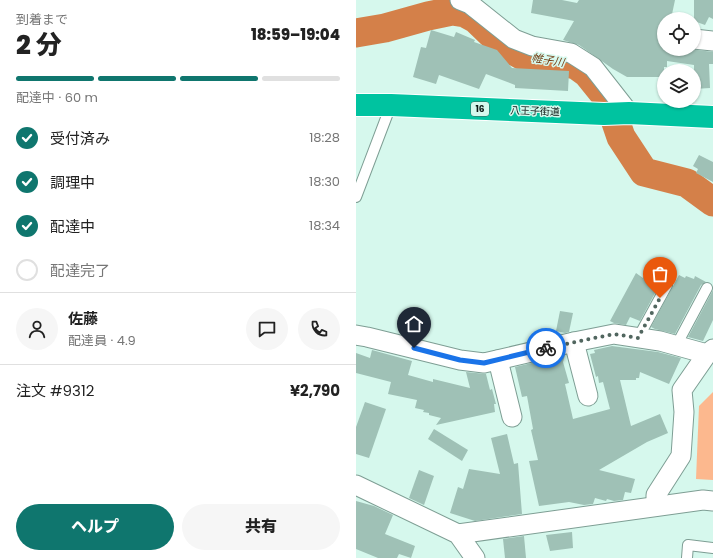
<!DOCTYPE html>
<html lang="ja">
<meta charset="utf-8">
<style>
body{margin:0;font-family:Poppins,"Noto Sans JP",sans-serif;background:#f6f6f6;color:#222;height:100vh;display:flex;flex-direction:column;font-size:15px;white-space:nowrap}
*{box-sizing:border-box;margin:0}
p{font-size:13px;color:#767676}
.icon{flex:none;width:22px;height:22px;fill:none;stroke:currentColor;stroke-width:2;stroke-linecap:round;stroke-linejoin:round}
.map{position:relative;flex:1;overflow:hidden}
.details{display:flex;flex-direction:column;background:#fff;width:356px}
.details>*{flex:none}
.buttons{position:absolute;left:301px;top:12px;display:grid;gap:8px}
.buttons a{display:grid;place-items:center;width:44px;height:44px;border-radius:50%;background:#fff;box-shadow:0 1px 3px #0004;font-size:20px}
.pin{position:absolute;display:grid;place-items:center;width:34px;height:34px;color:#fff;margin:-41px -17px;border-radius:50% 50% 50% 0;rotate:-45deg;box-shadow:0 0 4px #0007}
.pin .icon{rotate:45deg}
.courier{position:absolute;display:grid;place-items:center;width:40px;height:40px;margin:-20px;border:3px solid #1a73e8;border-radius:50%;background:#fff;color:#222;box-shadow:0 1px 5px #0007}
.summary em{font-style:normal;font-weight:800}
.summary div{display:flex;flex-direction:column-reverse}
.summary{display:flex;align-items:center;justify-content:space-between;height:68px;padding:0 16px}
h1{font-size:26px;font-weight:800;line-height:30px}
.bar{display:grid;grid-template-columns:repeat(4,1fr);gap:6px 4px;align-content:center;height:48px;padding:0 16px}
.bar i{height:5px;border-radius:3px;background:#e0e0e0}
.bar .selected{background:#0f766e}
.bar p{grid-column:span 4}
.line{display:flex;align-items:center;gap:10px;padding:0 16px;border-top:1px solid #e0e0e0}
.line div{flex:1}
.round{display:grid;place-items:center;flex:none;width:42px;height:42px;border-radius:21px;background:#f6f6f6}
ol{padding:0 16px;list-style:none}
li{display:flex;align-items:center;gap:12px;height:44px}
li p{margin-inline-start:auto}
li .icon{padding:4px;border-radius:50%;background:#0f766e;color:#fff;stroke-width:4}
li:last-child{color:#767676}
li i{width:22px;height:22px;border:2px solid #e0e0e0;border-radius:50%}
.primary-button{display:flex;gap:8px;margin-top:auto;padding:8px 16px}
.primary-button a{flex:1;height:46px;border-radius:24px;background:#0f766e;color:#fff;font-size:16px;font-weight:800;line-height:46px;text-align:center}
.primary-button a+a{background:#f6f6f6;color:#222}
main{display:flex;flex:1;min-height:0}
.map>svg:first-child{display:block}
.green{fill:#fcb88e}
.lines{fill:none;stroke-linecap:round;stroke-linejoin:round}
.river{stroke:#d48049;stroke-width:29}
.building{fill:#9fc1b6}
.lane-casing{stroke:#7e9e94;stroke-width:12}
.street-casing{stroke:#7e9e94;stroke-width:21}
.highway-casing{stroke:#fff;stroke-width:24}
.lane{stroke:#fff;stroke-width:10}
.street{stroke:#fff;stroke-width:19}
.highway{stroke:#00c3a0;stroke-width:22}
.done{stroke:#51665f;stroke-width:4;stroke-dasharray:0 7.2}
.route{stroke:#1a73e8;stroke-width:5}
.labels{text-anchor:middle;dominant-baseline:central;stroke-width:3;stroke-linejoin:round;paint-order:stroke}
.shield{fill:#d6f8ed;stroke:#475a54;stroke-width:1}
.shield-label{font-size:9px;font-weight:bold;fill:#0a1713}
.street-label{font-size:10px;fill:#0a1713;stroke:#d6f8ed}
.water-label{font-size:11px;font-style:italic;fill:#743c14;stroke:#d6f8ed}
</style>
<main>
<section class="details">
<div class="summary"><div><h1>2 分</h1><p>到着まで</p></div><em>18:59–19:04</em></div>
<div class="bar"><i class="selected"></i><i class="selected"></i><i class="selected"></i><i></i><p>配達中 · 60 m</p></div>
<ol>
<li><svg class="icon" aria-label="check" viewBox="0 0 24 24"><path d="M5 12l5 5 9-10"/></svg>受付済み<p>18:28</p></li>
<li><svg class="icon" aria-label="check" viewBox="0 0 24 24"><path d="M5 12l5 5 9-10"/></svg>調理中<p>18:30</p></li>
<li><svg class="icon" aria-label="check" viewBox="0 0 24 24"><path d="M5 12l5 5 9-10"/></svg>配達中<p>18:34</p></li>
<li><i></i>配達完了</li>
</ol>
<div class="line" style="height:72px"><a class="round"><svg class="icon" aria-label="person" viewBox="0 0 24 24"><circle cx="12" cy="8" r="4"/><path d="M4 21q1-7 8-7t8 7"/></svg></a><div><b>佐藤</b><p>配達員 · 4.9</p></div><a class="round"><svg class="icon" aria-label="chat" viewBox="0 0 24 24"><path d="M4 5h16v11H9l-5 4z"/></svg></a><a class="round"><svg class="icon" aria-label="phone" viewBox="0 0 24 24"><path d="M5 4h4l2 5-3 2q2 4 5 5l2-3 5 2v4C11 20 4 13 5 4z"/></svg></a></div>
<div class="line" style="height:52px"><div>注文 #9312</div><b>¥2,790</b></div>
<div class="primary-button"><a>ヘルプ</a><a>共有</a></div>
</section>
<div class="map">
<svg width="357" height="558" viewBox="0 0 357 558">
<rect width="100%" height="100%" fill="#d6f8ed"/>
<path class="green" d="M357,392V480L340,479L343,406Z"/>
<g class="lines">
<path class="river" d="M0,33L29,28L72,16L96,11L109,13L120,19L147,45L169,57L206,62L220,65L231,73L252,99L265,137L288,172L331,183L357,202"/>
</g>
<g class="building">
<path d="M177,0H206L221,3L223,0H319L315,19H308V49H334L357,52V64H353L354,88L338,89V65L311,61V67H308V77H271L257,69L223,45L207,40L218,21L175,13Z"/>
<path d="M338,0H357V19L353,17L349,25L338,21Z"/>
<path d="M75,30L98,37L100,32L119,40L118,42L141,50L156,68L213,71L212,91L159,88V85L130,74L123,89L83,75L80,84L57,77L65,47L70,48Z"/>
<path d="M343,155L357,162V182L340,173L342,169L337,166Z"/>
<path d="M280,273L287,278L289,273L305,282L284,321L274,317L270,325L258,323L254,321Z"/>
<path d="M323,275L329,278L330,276L338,279L339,276L350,282L345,285L319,334L299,329L295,327Z"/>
<path d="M357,290V320L347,341L332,337Z"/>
<path d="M204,311L217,313L213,332L209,333L200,331Z"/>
<path d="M256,346L302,352L325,358L313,384L284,372L283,378H280V380H264L275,426L304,414L312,433L291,442L243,470L279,479L275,493L269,492L267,500L258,501L251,499L250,501L239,498L237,504L228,505L213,502L183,506L173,461L182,460L175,430L177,429L171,396L166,397L159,367L209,355L207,362L213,383L209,384L217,419L254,409L247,382L243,383L242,376L240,377L234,354L239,353L238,350Z"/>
<path d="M16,350L56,361L52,375L77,382V379L114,388L110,372L130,374L134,390L136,389L140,404H138L139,412L80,425L85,418L73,415V413L67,412L68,410L59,408L61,400L32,394L35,382L0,373V353L14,358Z"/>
<path d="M9,402L30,409L13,458L0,454V427Z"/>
<path d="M78,429L112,450L106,461L72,439Z"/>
<path d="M151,434L158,464L162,463L166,514L119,521L94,513L102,487L107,489L113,469L144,474L135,438Z"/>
<path d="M63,470L78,476L68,505L53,498Z"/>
<path d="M0,501L18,506L37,515L29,534L59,546L55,558L43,554L41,558H22L0,549Z"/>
<path d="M216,532L217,548L194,551L190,535Z"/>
<path d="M168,536L170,558H149L147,539Z"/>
</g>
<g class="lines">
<g class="lane-casing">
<g id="lane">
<path d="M0,197L35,105"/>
<path d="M282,338L311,285"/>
<path d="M320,346L351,288"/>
<path d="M331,558L332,545L357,548"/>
</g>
</g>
<g class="street-casing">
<g id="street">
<path d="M104,0L114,4L158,39L176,46L215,53L237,67L273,113"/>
<path d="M338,39L357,41"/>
<path d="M0,335L11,337L104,360L128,363L218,342L258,334L304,341L351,354"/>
<path d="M218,342L232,396"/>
<path d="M142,360L156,417"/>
<path d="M0,485L102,534L119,558"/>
<path d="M300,506V495L325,456L328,412L326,390L351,354L357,349"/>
<path d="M102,534L347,500L357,501"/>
</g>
</g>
<g class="highway-casing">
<path id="highway" d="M0,105H35L248,114L273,113L357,117"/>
</g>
<use href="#lane" class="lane"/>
<use href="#street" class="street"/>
<use href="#highway" class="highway"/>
</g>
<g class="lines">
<path class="done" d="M190,348L258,334L282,338L304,298"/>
<path class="route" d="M58,348L104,360L128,363L190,348"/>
</g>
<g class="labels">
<rect class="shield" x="115" y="102" width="18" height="14" rx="3"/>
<g class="shield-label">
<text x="124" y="109">16</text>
</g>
<g class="street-label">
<text transform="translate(179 111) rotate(2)">八王子街道</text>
</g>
<g class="water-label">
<text transform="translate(192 60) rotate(9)">帷子川</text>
</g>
</g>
</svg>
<div class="buttons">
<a><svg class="icon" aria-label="locate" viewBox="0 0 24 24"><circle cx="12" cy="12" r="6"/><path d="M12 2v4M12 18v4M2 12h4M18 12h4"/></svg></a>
<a><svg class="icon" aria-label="layers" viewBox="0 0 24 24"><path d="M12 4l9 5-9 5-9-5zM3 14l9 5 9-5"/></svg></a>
</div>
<div class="pin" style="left:304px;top:298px;background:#ea580c"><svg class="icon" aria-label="bag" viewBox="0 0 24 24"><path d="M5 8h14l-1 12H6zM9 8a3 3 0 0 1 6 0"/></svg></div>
<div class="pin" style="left:58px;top:348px;background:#1f2937"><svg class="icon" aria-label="home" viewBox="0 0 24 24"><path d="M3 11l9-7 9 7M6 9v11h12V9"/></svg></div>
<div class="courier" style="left:190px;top:348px"><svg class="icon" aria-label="bike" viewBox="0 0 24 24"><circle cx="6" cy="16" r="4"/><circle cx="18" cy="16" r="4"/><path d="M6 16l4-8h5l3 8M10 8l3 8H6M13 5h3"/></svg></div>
</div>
</main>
